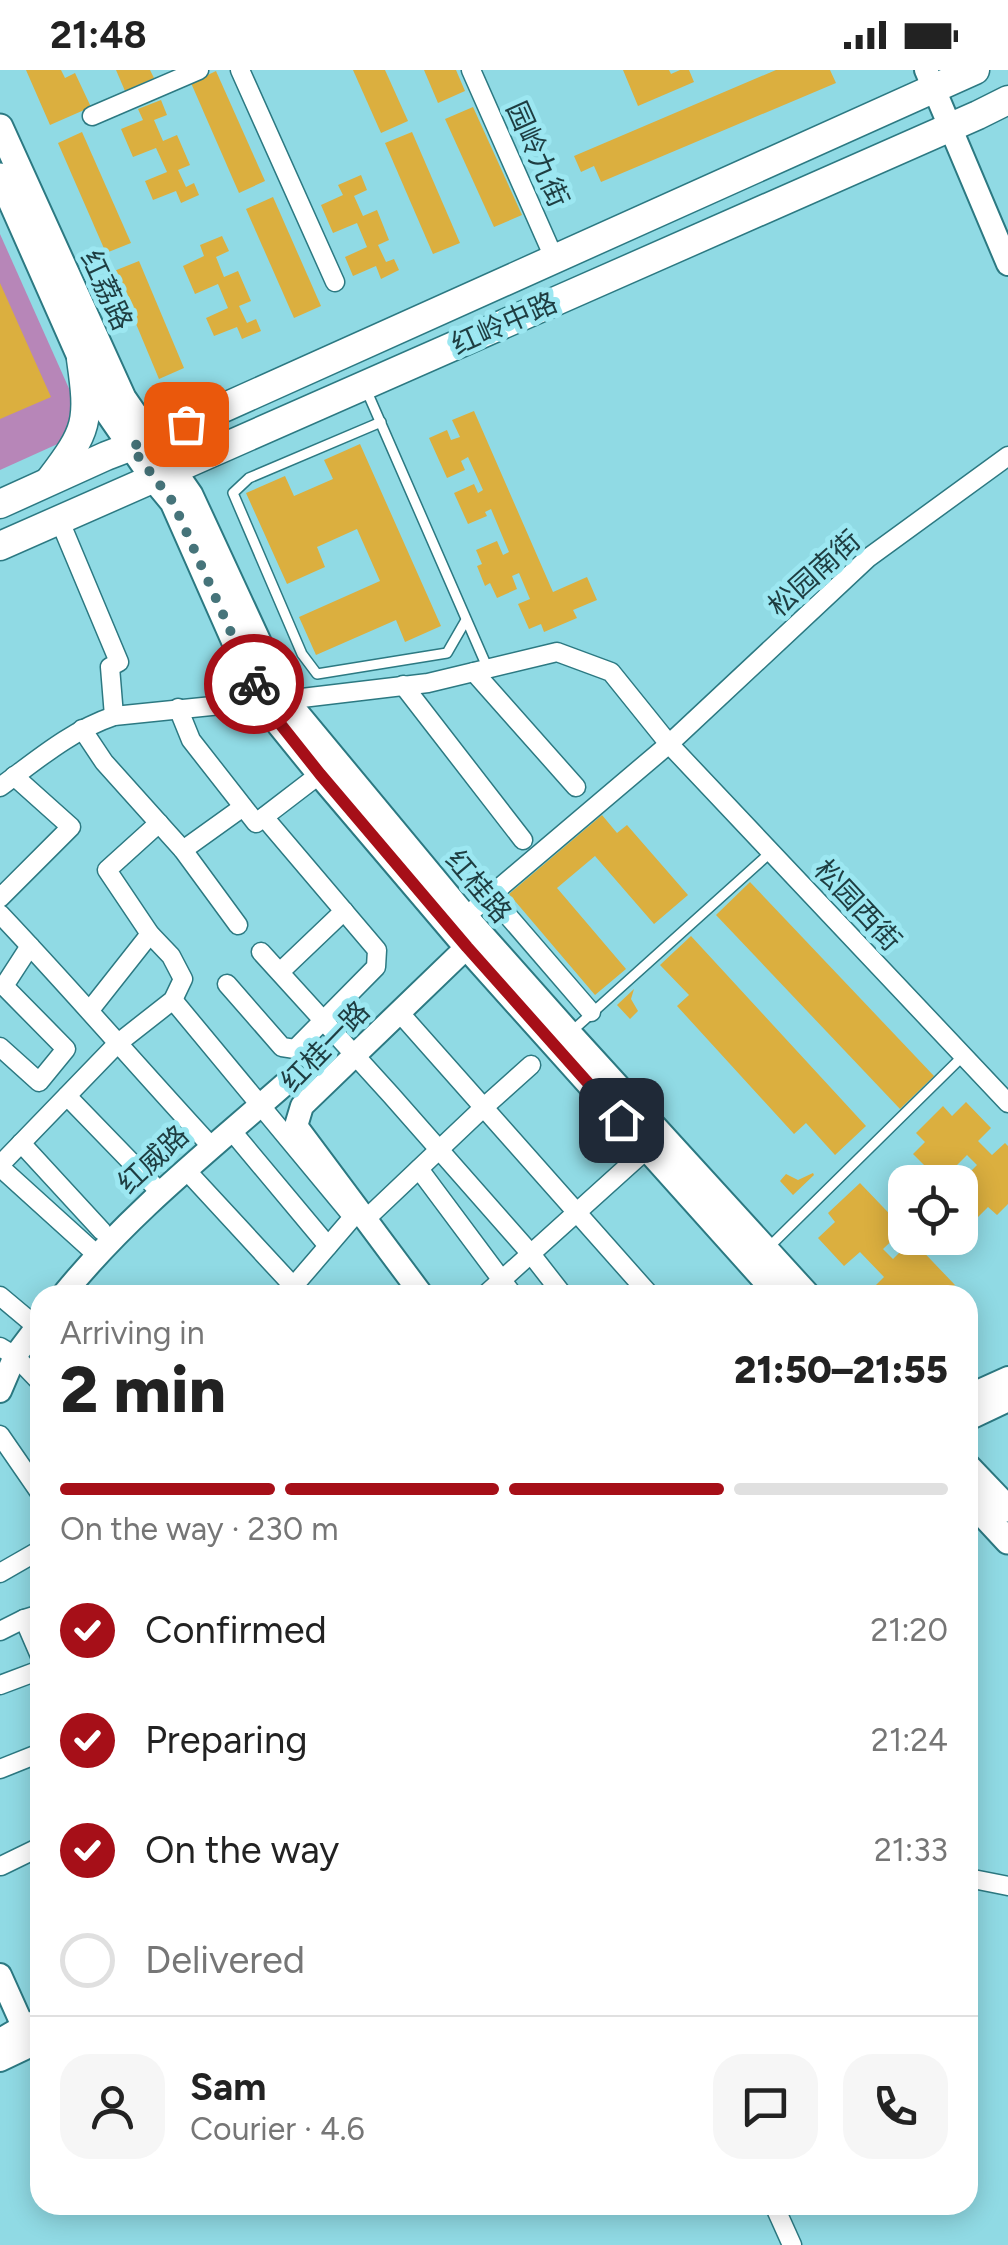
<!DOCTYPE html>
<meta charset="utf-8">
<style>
body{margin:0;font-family:Figtree,"Noto Sans SC",sans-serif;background:#f6f6f6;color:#222;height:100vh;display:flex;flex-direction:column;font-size:38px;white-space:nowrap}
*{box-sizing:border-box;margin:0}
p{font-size:32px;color:#767676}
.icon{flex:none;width:55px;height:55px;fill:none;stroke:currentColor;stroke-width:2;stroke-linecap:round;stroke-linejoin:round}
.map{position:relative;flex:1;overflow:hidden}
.drawer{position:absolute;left:30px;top:1215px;width:948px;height:930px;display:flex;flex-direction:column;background:#fff;border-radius:30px;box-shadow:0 5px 25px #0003}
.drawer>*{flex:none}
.controls{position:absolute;left:888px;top:1095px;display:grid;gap:20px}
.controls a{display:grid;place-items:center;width:90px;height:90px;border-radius:20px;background:#fff;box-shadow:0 5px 25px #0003;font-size:50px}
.pin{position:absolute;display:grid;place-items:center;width:85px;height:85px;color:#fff;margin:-42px;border-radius:20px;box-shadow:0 5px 15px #0006}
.courier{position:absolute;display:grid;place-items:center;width:100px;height:100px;margin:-50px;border:8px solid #a60f18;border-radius:50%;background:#fff;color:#222;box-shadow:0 2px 12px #0007}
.summary em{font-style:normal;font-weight:800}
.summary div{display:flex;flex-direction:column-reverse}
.summary{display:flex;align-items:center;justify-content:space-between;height:170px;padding:0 30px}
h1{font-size:65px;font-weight:800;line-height:75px}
.bar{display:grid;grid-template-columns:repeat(4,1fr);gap:15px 10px;align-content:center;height:120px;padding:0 30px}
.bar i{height:12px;border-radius:8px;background:#e0e0e0}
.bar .active{background:#a60f18}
.bar p{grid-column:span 4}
.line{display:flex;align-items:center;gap:25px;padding:0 30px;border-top:2px solid #e0e0e0}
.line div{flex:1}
.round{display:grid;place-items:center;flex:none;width:105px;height:105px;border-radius:30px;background:#f6f6f6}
ol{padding:0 30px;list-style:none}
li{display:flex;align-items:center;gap:30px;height:110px}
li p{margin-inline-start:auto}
li .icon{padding:10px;border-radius:50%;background:#a60f18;color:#fff;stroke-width:4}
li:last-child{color:#767676}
li i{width:55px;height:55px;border:5px solid #e0e0e0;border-radius:50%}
.status{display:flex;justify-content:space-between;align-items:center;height:70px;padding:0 50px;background:#fff;direction:ltr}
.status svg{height:28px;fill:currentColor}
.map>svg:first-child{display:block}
.green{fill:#b786b8}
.building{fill:#dbaf3f}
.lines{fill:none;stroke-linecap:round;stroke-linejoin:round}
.service-casing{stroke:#2c7982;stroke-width:12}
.minor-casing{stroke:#2c7982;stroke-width:21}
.tertiary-casing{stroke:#2c7982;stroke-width:26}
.secondary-casing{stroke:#2c7982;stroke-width:29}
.primary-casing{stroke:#2c7982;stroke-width:31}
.service{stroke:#fff;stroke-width:9}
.minor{stroke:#fff;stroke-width:18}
.tertiary{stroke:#fff;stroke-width:22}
.secondary{stroke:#fff;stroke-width:25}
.primary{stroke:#fff;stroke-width:28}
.done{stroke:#46747a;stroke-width:10;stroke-dasharray:0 18}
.route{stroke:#a60f18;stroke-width:12}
.labels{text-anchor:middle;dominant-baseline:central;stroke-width:10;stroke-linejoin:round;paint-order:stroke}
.street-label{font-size:28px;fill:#1e3d41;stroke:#9ce7f1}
</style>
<div class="status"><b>21:48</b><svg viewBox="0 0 49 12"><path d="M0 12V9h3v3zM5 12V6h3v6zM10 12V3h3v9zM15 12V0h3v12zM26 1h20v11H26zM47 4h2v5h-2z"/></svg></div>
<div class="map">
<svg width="1008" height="2175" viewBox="0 0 1008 2175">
<rect width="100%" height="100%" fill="#90dae4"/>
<path class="green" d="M0,164L75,332L62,372L0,400Z"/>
<g class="building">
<path d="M26,0H61L65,8L75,3L91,37L50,55Z"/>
<path d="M116,0H150L154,8L125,21Z"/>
<path d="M353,0H385L408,51L381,63Z"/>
<path d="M424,0H456L465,21L438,33Z"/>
<path d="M623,0H669L671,4L680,0H689L694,12L638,36Z"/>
<path d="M776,0H830L836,13L601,112L594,96L581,102L574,86Z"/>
<path d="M216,1L265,111L239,123L191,13Z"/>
<path d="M161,30L167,45L154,50L163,71L177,65L190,95L178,100L186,117L194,113L199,125L181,133L176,121L153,130L145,111L167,102L156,78L133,87L121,59L143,50L138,39Z"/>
<path d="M473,37L522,145L494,157L445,49Z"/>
<path d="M82,62L131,173L106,183L58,73Z"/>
<path d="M412,62L460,173L433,184L385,73Z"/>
<path d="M361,105L367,120L354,126L363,146L377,140L389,170L378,175L386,192L394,189L399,200L381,209L376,196L353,206L345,187L367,177L357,153L333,163L321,135L343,125L338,115Z"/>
<path d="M273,127L321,236L294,248L246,139Z"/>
<path d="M222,166L229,181L216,187L224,207L238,201L251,231L239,236L247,253L256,249L261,261L242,269L237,257L214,266L206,248L228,238L218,214L195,224L183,196L204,186L200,175Z"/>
<path d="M139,191L184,298L159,309L114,201Z"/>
<path d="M0,213L51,327L0,349Z"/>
<path d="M474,341L553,522L587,507L597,530L573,540L577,548L544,562L541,554L529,559L518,534L530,529L519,503L512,506L517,519L497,528L490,513L485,516L477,496L482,494L476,480L497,471L503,485L509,482L491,439L485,442L487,446L468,454L454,423L474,414L478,423L483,420L468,387L461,391L465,400L447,408L429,368L447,360L451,370L460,367L452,350Z"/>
<path d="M360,374L441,556L405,572L396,550L316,585L299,547L380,511L357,459L317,477L325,497L287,514L246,423L285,406L294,426L333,409L324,390Z"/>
<path d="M602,745L617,763L627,755L688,825L654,854L595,786L557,818L626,899L595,925L509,824Z"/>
<path d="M750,812L934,1006L900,1039L716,845Z"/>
<path d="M691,866L866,1056L835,1085L806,1053L794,1064L677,936L689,925L660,895Z"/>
<path d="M634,919L631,929L638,941L630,949L617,935Z"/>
<path d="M966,1032L991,1058L978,1071L992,1085L1005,1073L1008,1076V1134L997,1145L988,1137L975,1150L960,1134V1116L965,1111L963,1109L977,1095L967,1085L953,1099L950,1096L938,1109L913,1084L925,1072L916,1063L943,1036L952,1046Z"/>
<path d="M813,1103L814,1105L793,1125L780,1111L786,1104L798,1110Z"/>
<path d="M860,1113L904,1159L883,1179L893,1189L912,1170L955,1215L945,1225H870L868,1223L884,1207L860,1182L844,1196L818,1168L835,1152L828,1143Z"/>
</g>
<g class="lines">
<g class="service-casing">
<g id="service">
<path d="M365,317L488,599"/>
<path d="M381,352L249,408L233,423L302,584L317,604L447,583L466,550"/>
<path d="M571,962L770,783"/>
<path d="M768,1178L963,986"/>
</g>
</g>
<g class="minor-casing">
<g id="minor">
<path d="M240,0L335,212"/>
<path d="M471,0L555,190"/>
<path d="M92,46L199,0"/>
<path d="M59,449L119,592L110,597L114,646"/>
<path d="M474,602L576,717"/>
<path d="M403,615L523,770"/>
<path d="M285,630L428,613L557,582L611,602L669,674L1008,1033"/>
<path d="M178,638L191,670L256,753L320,704"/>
<path d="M82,659L104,692L183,780L238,855"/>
<path d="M0,717C37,690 70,661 114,646L261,631"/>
<path d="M183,780L243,737"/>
<path d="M490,825L591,942"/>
<path d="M0,828L71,757L14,706"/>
<path d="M0,844C72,920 140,999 211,1076"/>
<path d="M465,847L669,674L868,488L1008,386"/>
<path d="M261,882L391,1025L531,1184L563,1225"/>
<path d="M280,902L344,841"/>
<path d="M227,914L282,977L295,979L376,897L377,880L264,747"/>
<path d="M173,930L353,1147L286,1225"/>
<path d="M90,940L150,864"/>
<path d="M399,942L650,1225"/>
<path d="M0,977L39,1012L66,979L4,916L30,876"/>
<path d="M67,1026L161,1123"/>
<path d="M231,1060L328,1176"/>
<path d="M21,1073L102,1161"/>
<path d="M0,1095L117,974L173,930L183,909L171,886L150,864L107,800L159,753"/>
<path d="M0,1097L96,1184"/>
<path d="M419,1099L513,1225"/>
<path d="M186,1100L294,1217"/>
<path d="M367,1148L483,1038L531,995"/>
<path d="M485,1225L647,1079"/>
<path d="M0,1226L37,1257"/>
<path d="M0,1277L15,1286L40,1312"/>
<path d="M0,1365L40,1423"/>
<path d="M0,1503L40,1480"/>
<path d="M24,1549L40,1586"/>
<path d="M0,1561L24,1549L40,1544"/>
<path d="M0,1615L40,1600"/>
<path d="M0,1699L40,1683"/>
<path d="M1,1796L40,1777"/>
<path d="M968,1808L1008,1816"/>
<path d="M774,2135L792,2175"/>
</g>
</g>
<g class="tertiary-casing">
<g id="tertiary">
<path d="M926,0L1008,194"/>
<path d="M63,1225C130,1142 214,1077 294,1006"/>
<path d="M422,1225L296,1056L302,1036L467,877"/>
<path d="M0,1321L15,1286L40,1253"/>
<path d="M968,1326L1008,1308"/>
<path d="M968,1349L1008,1330"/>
<path d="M0,1905L31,1974"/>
<path d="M0,1970L24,1956L40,1950"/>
<path d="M0,1990L40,1971"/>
</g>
</g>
<g class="secondary-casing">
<g id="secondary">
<path d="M0,57L123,328L190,425L285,630L465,847L569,964L807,1225"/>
<path d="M0,106L81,289L105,338L154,409L173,432L261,631L320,704L467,877L779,1225"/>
<path d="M968,1397L1008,1439"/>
<path d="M968,1428L1008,1471"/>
</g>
</g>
<g class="primary-casing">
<g id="primary">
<path d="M50,410C88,360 90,352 81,289"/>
<path d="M0,434L106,386L174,360L975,0"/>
<path d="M0,476L978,45L1008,30"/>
</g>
</g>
<use href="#service" class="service"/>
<use href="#minor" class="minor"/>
<use href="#tertiary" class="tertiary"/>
<use href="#secondary" class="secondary"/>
<use href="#primary" class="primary"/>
</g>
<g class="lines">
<path class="done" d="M186,354L131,377L173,432L254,614"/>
<path class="route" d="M254,614L262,631L320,704L467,877L621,1050"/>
</g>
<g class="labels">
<g class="street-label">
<text transform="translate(538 84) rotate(66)">园岭九街</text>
<text transform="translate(107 220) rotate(65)">红荔路</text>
<text transform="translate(504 253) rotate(-24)">红岭中路</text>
<text transform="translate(814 503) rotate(-42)">松园南街</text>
<text transform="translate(479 816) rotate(50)">红桂路</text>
<text transform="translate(858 835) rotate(47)">松园西街</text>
<text transform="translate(325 976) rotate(-46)">红桂一路</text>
<text transform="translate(153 1089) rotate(-43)">红威路</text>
</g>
</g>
</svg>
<div class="controls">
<a><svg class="icon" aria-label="locate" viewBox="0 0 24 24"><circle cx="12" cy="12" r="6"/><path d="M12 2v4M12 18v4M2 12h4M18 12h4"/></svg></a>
</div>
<div class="pin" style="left:186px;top:354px;background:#ea580c"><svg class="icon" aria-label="bag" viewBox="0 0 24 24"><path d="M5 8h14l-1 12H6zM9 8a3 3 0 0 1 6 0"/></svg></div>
<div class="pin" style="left:621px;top:1050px;background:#1f2937"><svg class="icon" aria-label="home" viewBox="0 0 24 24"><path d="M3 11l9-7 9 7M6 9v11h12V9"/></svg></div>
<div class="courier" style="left:254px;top:614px"><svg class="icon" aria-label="bike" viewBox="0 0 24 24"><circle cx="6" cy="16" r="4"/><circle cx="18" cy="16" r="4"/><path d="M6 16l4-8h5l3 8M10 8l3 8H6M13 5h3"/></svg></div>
<section class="drawer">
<div class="summary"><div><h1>2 min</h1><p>Arriving in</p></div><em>21:50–21:55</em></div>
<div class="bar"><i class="active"></i><i class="active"></i><i class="active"></i><i></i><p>On the way · 230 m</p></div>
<ol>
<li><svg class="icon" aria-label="check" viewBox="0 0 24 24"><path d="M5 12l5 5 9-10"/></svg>Confirmed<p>21:20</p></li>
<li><svg class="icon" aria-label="check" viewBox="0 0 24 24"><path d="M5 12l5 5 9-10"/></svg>Preparing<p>21:24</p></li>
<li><svg class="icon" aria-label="check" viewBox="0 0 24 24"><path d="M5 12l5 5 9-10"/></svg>On the way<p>21:33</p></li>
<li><i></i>Delivered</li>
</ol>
<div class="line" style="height:180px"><a class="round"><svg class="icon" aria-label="person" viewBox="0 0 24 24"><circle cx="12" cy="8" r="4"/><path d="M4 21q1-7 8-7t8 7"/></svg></a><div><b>Sam</b><p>Courier · 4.6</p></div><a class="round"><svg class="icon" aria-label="chat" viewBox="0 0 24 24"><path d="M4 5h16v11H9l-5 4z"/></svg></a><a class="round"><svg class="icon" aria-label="phone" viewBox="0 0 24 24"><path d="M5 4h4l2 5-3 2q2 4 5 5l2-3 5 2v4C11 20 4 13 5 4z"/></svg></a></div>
</section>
</div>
